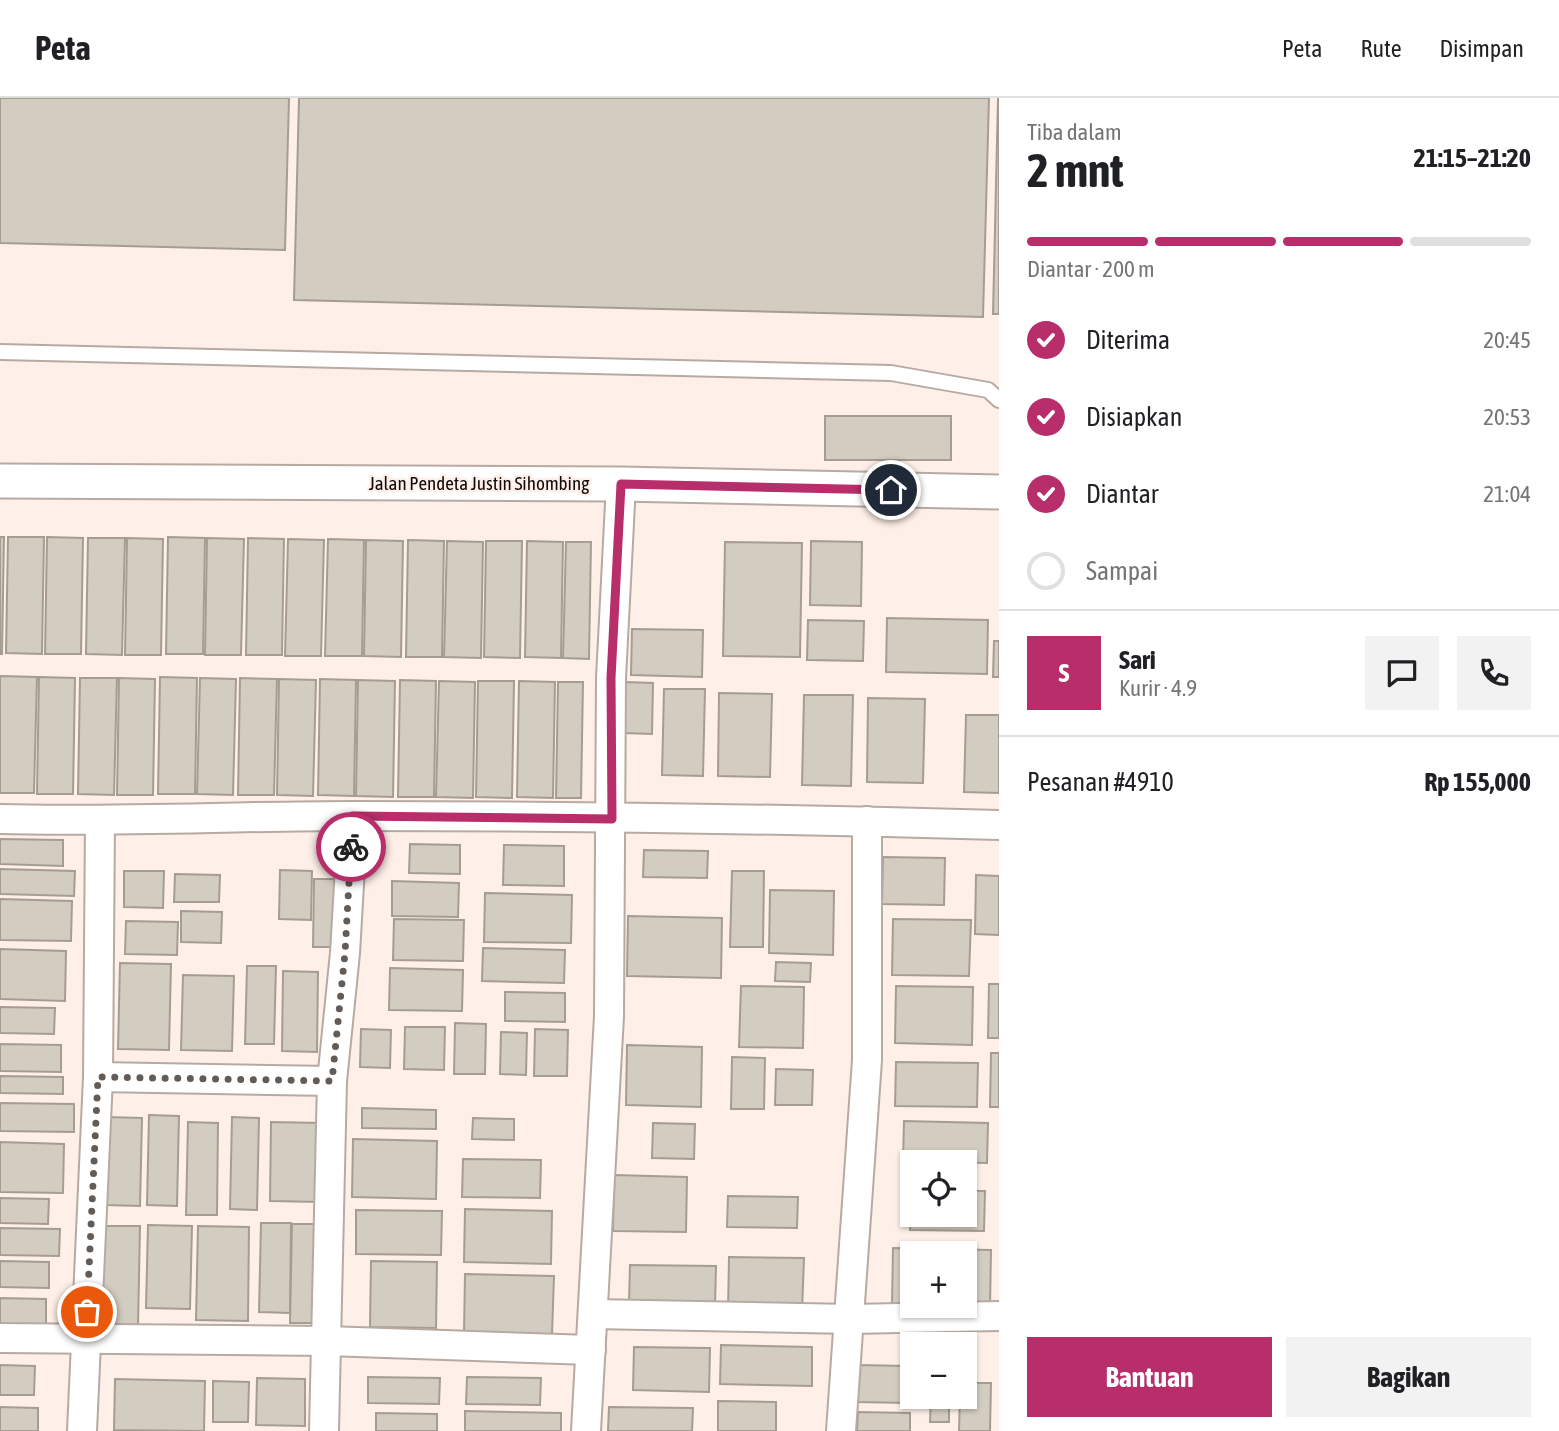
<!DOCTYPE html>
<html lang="id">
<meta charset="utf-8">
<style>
body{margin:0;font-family:"Asap Condensed",sans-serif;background:#f2f2f2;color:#202124;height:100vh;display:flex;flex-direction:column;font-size:26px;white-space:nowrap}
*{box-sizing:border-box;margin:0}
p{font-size:23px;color:#757577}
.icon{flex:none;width:38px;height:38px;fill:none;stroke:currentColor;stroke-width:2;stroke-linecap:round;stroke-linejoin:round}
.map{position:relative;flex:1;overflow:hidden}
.panel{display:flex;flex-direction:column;background:#fff;width:560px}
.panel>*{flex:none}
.tools{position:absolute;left:900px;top:1052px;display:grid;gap:14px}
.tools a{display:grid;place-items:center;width:77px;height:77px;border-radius:0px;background:#fff;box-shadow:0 2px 5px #0004;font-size:35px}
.pin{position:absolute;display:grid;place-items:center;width:60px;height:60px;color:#fff;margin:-30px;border:4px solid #fff;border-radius:50%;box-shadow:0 2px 7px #0007}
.courier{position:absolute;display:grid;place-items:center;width:70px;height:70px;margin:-35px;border:5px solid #b72e6a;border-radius:50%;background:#fff;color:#222;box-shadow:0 2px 9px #0007}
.summary em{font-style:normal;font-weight:700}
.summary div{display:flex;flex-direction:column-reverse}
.summary{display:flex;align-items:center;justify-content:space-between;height:119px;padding:0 28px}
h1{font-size:46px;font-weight:700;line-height:52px}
.bar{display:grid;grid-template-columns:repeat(4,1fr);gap:10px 7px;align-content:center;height:84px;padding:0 28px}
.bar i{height:9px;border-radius:5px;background:#e0e0e0}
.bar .current{background:#b72e6a}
.bar p{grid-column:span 4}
.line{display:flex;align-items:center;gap:18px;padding:0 28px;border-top:2px solid #e0e0e0}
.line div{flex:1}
.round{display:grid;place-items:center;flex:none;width:74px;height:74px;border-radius:0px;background:#f2f2f2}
ol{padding:0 28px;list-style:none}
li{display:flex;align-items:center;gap:21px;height:77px}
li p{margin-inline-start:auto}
li .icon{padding:7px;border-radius:50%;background:#b72e6a;color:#fff;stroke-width:4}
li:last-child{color:#757577}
li i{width:38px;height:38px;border:4px solid #e0e0e0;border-radius:50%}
.primary-button{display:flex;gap:14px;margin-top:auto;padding:14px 28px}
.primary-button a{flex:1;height:80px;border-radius:0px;background:#b72e6a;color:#fff;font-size:28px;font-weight:700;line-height:80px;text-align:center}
.primary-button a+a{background:#f2f2f2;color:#202124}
header{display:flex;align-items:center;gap:42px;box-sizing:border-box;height:98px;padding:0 35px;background:#fff;border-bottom:2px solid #e0e0e0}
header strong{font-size:33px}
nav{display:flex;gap:38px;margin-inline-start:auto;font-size:24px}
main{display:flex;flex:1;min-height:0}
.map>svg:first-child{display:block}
.building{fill:#d3ccc0;stroke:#a59d92;stroke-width:2;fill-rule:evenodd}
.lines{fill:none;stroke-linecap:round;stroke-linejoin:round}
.service-casing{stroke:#b6aaa2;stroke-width:18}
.minor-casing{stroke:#b6aaa2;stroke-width:32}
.tertiary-casing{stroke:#b6aaa2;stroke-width:37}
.service{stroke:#fff;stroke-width:14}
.minor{stroke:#fff;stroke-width:28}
.tertiary{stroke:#fff;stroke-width:33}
.done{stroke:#635b56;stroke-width:7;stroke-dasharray:0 12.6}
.route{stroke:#b72e6a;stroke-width:9}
.labels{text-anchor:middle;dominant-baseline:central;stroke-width:5;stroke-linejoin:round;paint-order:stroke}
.street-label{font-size:19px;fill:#0f0b08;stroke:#fef0e8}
</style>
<header>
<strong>Peta</strong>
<nav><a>Peta</a><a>Rute</a><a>Disimpan</a></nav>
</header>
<main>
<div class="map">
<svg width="999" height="1333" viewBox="0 0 999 1333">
<rect width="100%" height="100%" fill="#fef0e8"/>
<g class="building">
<path d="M0,0H289L285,152L0,145Z"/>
<path d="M299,0H989L983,219L294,202Z"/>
<path d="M998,0H999V216H993Z"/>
<rect x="825" y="318" width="126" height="44"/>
<path d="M0,439H4L2,556H0Z"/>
<path d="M8,439H44L42,556L6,555Z"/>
<path d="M47,439L83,440L81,556H45Z"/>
<path d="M168,439L205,440L203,556H166Z"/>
<path d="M88,440H125L122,557L86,556Z"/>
<path d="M127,440L163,441L161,557H125Z"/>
<path d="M207,440L244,441L241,557H205Z"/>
<path d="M248,440L284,441L282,557H246Z"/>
<path d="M288,441L324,442L321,558H285Z"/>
<path d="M328,441L364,442L362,558H325Z"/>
<path d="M366,442L403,443L401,559L364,558Z"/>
<path d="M408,442L444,443L442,559H406Z"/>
<path d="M447,443L483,444L481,560L444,559Z"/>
<path d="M486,443H522L520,560L484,559Z"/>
<path d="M527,443L563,444L561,560L525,559Z"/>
<path d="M811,443L862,444L861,508L810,507Z"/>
<path d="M566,444H591L589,561L563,560Z"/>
<path d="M725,444L802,445L800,559L723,558Z"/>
<path d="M887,520L988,522L987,576L886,574Z"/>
<path d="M808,522L864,523L863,563L807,562Z"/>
<path d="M632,531L703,532L702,579L631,577Z"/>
<path d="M994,543H999V579H993Z"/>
<path d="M0,578L37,579L34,695H0Z"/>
<path d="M39,579L75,580L73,696H37Z"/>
<path d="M160,579L197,580L195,696H158Z"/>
<path d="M80,580H117L114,697L78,696Z"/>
<path d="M119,580L155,581L153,697H117Z"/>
<path d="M200,580L236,581L233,697L197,696Z"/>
<path d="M240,580L277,581L274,697H238Z"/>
<path d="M279,581L316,582L313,698L277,697Z"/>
<path d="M320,581L356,582L354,698L318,697Z"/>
<path d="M358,582L395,583L393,699L356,698Z"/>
<path d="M400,582L436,583L434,699H398Z"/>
<path d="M439,583L475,584L473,700L436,699Z"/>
<path d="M478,583H514L512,700L476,699Z"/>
<path d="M519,583L555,584L553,700L517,699Z"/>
<path d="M558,584H583L581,700H556Z"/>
<path d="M624,584L653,585L652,636L623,635Z"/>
<path d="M664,591H705L703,678L662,677Z"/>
<path d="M719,595L772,596L770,679L718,678Z"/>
<path d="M804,597H853L851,688L802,687Z"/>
<path d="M868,600L925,601L923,685L867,684Z"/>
<path d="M966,617H999V695L964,694Z"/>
<path d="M0,741L63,742V768L0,766Z"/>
<path d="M410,746L460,747V776L409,775Z"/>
<path d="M504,747L564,748V788L503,787Z"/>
<path d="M644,752L708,753L707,780L643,779Z"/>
<path d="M883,759L945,760L944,807L882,806Z"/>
<path d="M0,771L75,773L74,798L0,796Z"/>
<path d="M280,772L312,773L311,822L279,821Z"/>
<path d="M124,773H164L163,810L124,809Z"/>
<path d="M732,773H764L763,849H730Z"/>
<path d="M175,776L220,777L219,804H174Z"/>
<path d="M976,777L999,778V837L975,836Z"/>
<path d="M314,781H338L336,849H313Z"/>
<path d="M392,783L459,785L458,819L392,818Z"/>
<path d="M770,792L834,793L833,857L769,855Z"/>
<path d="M485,795L572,797L571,845L484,844Z"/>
<path d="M0,801L72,803L71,843L0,842Z"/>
<path d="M181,813L222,814L221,845L181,844Z"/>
<path d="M628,818L722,820L721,880L627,878Z"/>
<path d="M394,821L464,822L463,863L393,862Z"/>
<path d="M893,821L971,822L969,878L892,877Z"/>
<path d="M126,823L178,824L177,857L125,856Z"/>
<path d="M483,850L565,852L564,885L482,883Z"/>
<path d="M0,851L66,853L65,903L0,901Z"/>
<path d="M776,864L811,865L810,884L775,883Z"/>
<path d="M120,865L171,866L169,952L118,951Z"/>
<path d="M247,868H276L274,946H245Z"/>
<path d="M390,870L463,872L462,913L389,912Z"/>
<path d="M283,873L318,874L317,954L282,953Z"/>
<path d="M183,877L234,878L232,953L181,952Z"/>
<path d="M989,886H999V940H988Z"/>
<path d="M741,888L804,889L803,950L739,949Z"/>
<path d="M896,888L973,889L972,947L895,945Z"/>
<path d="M505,894L565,895V924L505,923Z"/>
<path d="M0,909L55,910L54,936L0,935Z"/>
<path d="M455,925L486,926L485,976H454Z"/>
<path d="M405,929H445L444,972L404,971Z"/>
<path d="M361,931L391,932L390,970L360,969Z"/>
<path d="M535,931L568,932L567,978H534Z"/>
<path d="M501,934L527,935L526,977L500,976Z"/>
<path d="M0,946L61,947V974L0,973Z"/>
<path d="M627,947L702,949L701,1009L626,1007Z"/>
<path d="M991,955H999V1009H990Z"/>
<path d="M732,959L765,960L764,1011H731Z"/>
<path d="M896,964L978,965L977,1009L895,1008Z"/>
<path d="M776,971L813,972L812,1007H775Z"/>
<path d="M0,978L63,979V996L0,995Z"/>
<path d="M0,1005L74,1006V1034L0,1033Z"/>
<path d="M362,1010L436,1012V1031L362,1030Z"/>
<path d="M149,1017L179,1018L177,1108L147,1107Z"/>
<path d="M107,1019L142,1020L140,1108L105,1107Z"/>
<path d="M232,1019L259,1020L257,1112L230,1111Z"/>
<path d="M473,1020L514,1021V1042L472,1041Z"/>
<path d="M904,1023L988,1025L987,1065L903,1063Z"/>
<path d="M188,1024L218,1025L217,1117H186Z"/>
<path d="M271,1024L322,1025L320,1104L270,1103Z"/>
<path d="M653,1025L695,1026L694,1061L652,1060Z"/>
<path d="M353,1041L437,1043L436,1101L352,1099Z"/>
<path d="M0,1044L64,1046L63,1095L0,1094Z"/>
<path d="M463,1061L541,1062L540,1100L462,1099Z"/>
<path d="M614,1077L687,1079L686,1134L613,1133Z"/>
<path d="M911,1092L912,1116H964V1093H985L984,1133L910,1132Z"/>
<path d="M728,1098L798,1099L797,1130L727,1129Z"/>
<path d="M0,1100L49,1101L48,1126L0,1125Z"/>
<path d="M465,1111L552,1113L551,1166L464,1164Z"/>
<path d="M356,1112L442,1113L441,1157L356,1156Z"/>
<path d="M261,1125H291L290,1215L259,1214Z"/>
<path d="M292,1126H323L321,1225H290Z"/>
<path d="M148,1127L192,1128L190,1211L146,1210Z"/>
<path d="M101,1128H140L138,1230L98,1229Z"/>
<path d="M198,1128L249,1129L248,1223L196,1222Z"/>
<path d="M0,1130L60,1131L59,1158L0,1157Z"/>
<path d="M893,1150L991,1152L990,1209L892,1207ZM912,1155H964V1208H912Z"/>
<path d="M729,1159L804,1160L802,1214L728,1213Z"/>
<path d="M0,1163L49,1164V1190L0,1189Z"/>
<path d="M371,1163L437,1164L436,1230L370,1229Z"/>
<path d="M630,1167L716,1168L715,1207L629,1205Z"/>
<path d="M465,1176L554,1178L552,1237L464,1235Z"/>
<path d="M0,1200L46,1201V1227L0,1226Z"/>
<path d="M721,1247L812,1249V1288L720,1286Z"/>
<path d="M634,1249L710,1250L709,1294L633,1292Z"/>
<path d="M0,1267L35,1268L34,1297H0Z"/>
<path d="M856,1267L909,1268L908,1305L856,1304Z"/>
<path d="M368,1279L440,1280L439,1306L368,1305Z"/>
<path d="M467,1279L541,1280L540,1307L466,1306Z"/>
<path d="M257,1280L305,1281V1328L256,1327Z"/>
<path d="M115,1281L205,1283L204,1333L114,1332Z"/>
<path d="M213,1283L249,1284L248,1324H213Z"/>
<path d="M964,1285H991L990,1333H959L960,1298H964Z"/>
<path d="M931,1298H949V1324H930Z"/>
<path d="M718,1303L776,1304V1333H718Z"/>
<path d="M0,1309L38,1310V1333H0Z"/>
<path d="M609,1309L693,1310L692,1333H608Z"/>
<path d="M465,1313L561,1315V1333H465Z"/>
<path d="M858,1314L910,1315V1333H857Z"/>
<path d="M376,1315L437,1316V1333H376Z"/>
</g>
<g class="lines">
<g class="service-casing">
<path id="service" d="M0,254L891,275L988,292L999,302"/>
</g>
<g class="minor-casing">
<g id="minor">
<path d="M0,721C118,724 236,718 354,718C569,718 784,721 999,727"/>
<path d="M98,979L332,983"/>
<path d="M593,1216L851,1221L999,1218"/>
<path d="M0,1240L327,1243L591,1252"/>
<path d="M82,1333L98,979L100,723"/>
<path d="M324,1333L332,983L345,855L353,718"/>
<path d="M586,1333L609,918L611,580L621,386"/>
<path d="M841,1333L867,962V723"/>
</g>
</g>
<g class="tertiary-casing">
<path id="tertiary" d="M0,383L621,386L999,394"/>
</g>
<use href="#service" class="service"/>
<use href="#minor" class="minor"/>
<use href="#tertiary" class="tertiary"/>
</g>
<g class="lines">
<path class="done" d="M87,1214L98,979L332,983L345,855L351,749"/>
<path class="route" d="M351,749L353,718L612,721L611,580L621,386L891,392"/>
</g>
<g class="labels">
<g class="street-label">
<text x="479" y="385">Jalan Pendeta Justin Sihombing</text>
</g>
</g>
</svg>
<div class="tools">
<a><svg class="icon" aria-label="locate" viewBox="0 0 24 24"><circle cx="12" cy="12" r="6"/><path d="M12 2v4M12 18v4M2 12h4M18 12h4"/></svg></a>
<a>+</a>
<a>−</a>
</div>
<div class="pin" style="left:87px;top:1214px;background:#ea580c"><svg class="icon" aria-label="bag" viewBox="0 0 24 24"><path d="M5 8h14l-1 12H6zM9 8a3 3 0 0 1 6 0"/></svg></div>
<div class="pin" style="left:891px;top:392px;background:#1f2937"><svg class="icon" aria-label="home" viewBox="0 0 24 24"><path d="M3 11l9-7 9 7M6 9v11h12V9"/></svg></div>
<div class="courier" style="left:351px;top:749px"><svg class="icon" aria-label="bike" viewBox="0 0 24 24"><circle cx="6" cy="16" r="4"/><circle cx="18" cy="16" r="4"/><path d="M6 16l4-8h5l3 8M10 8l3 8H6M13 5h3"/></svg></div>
</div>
<section class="panel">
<div class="summary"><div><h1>2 mnt</h1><p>Tiba dalam</p></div><em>21:15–21:20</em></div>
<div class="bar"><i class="current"></i><i class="current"></i><i class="current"></i><i></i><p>Diantar · 200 m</p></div>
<ol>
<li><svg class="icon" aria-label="check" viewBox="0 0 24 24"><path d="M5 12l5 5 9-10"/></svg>Diterima<p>20:45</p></li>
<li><svg class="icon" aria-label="check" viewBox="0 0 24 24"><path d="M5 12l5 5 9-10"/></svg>Disiapkan<p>20:53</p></li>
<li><svg class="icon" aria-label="check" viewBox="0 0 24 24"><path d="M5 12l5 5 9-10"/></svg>Diantar<p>21:04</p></li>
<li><i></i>Sampai</li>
</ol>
<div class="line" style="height:126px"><b class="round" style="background:#b72e6a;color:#fff">S</b><div><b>Sari</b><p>Kurir · 4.9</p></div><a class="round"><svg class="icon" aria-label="chat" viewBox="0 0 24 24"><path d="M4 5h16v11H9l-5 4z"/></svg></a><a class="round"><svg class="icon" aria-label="phone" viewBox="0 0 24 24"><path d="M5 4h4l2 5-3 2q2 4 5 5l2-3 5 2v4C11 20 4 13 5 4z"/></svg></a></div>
<div class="line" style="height:91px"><div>Pesanan #4910</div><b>Rp 155,000</b></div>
<div class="primary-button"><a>Bantuan</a><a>Bagikan</a></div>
</section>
</main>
